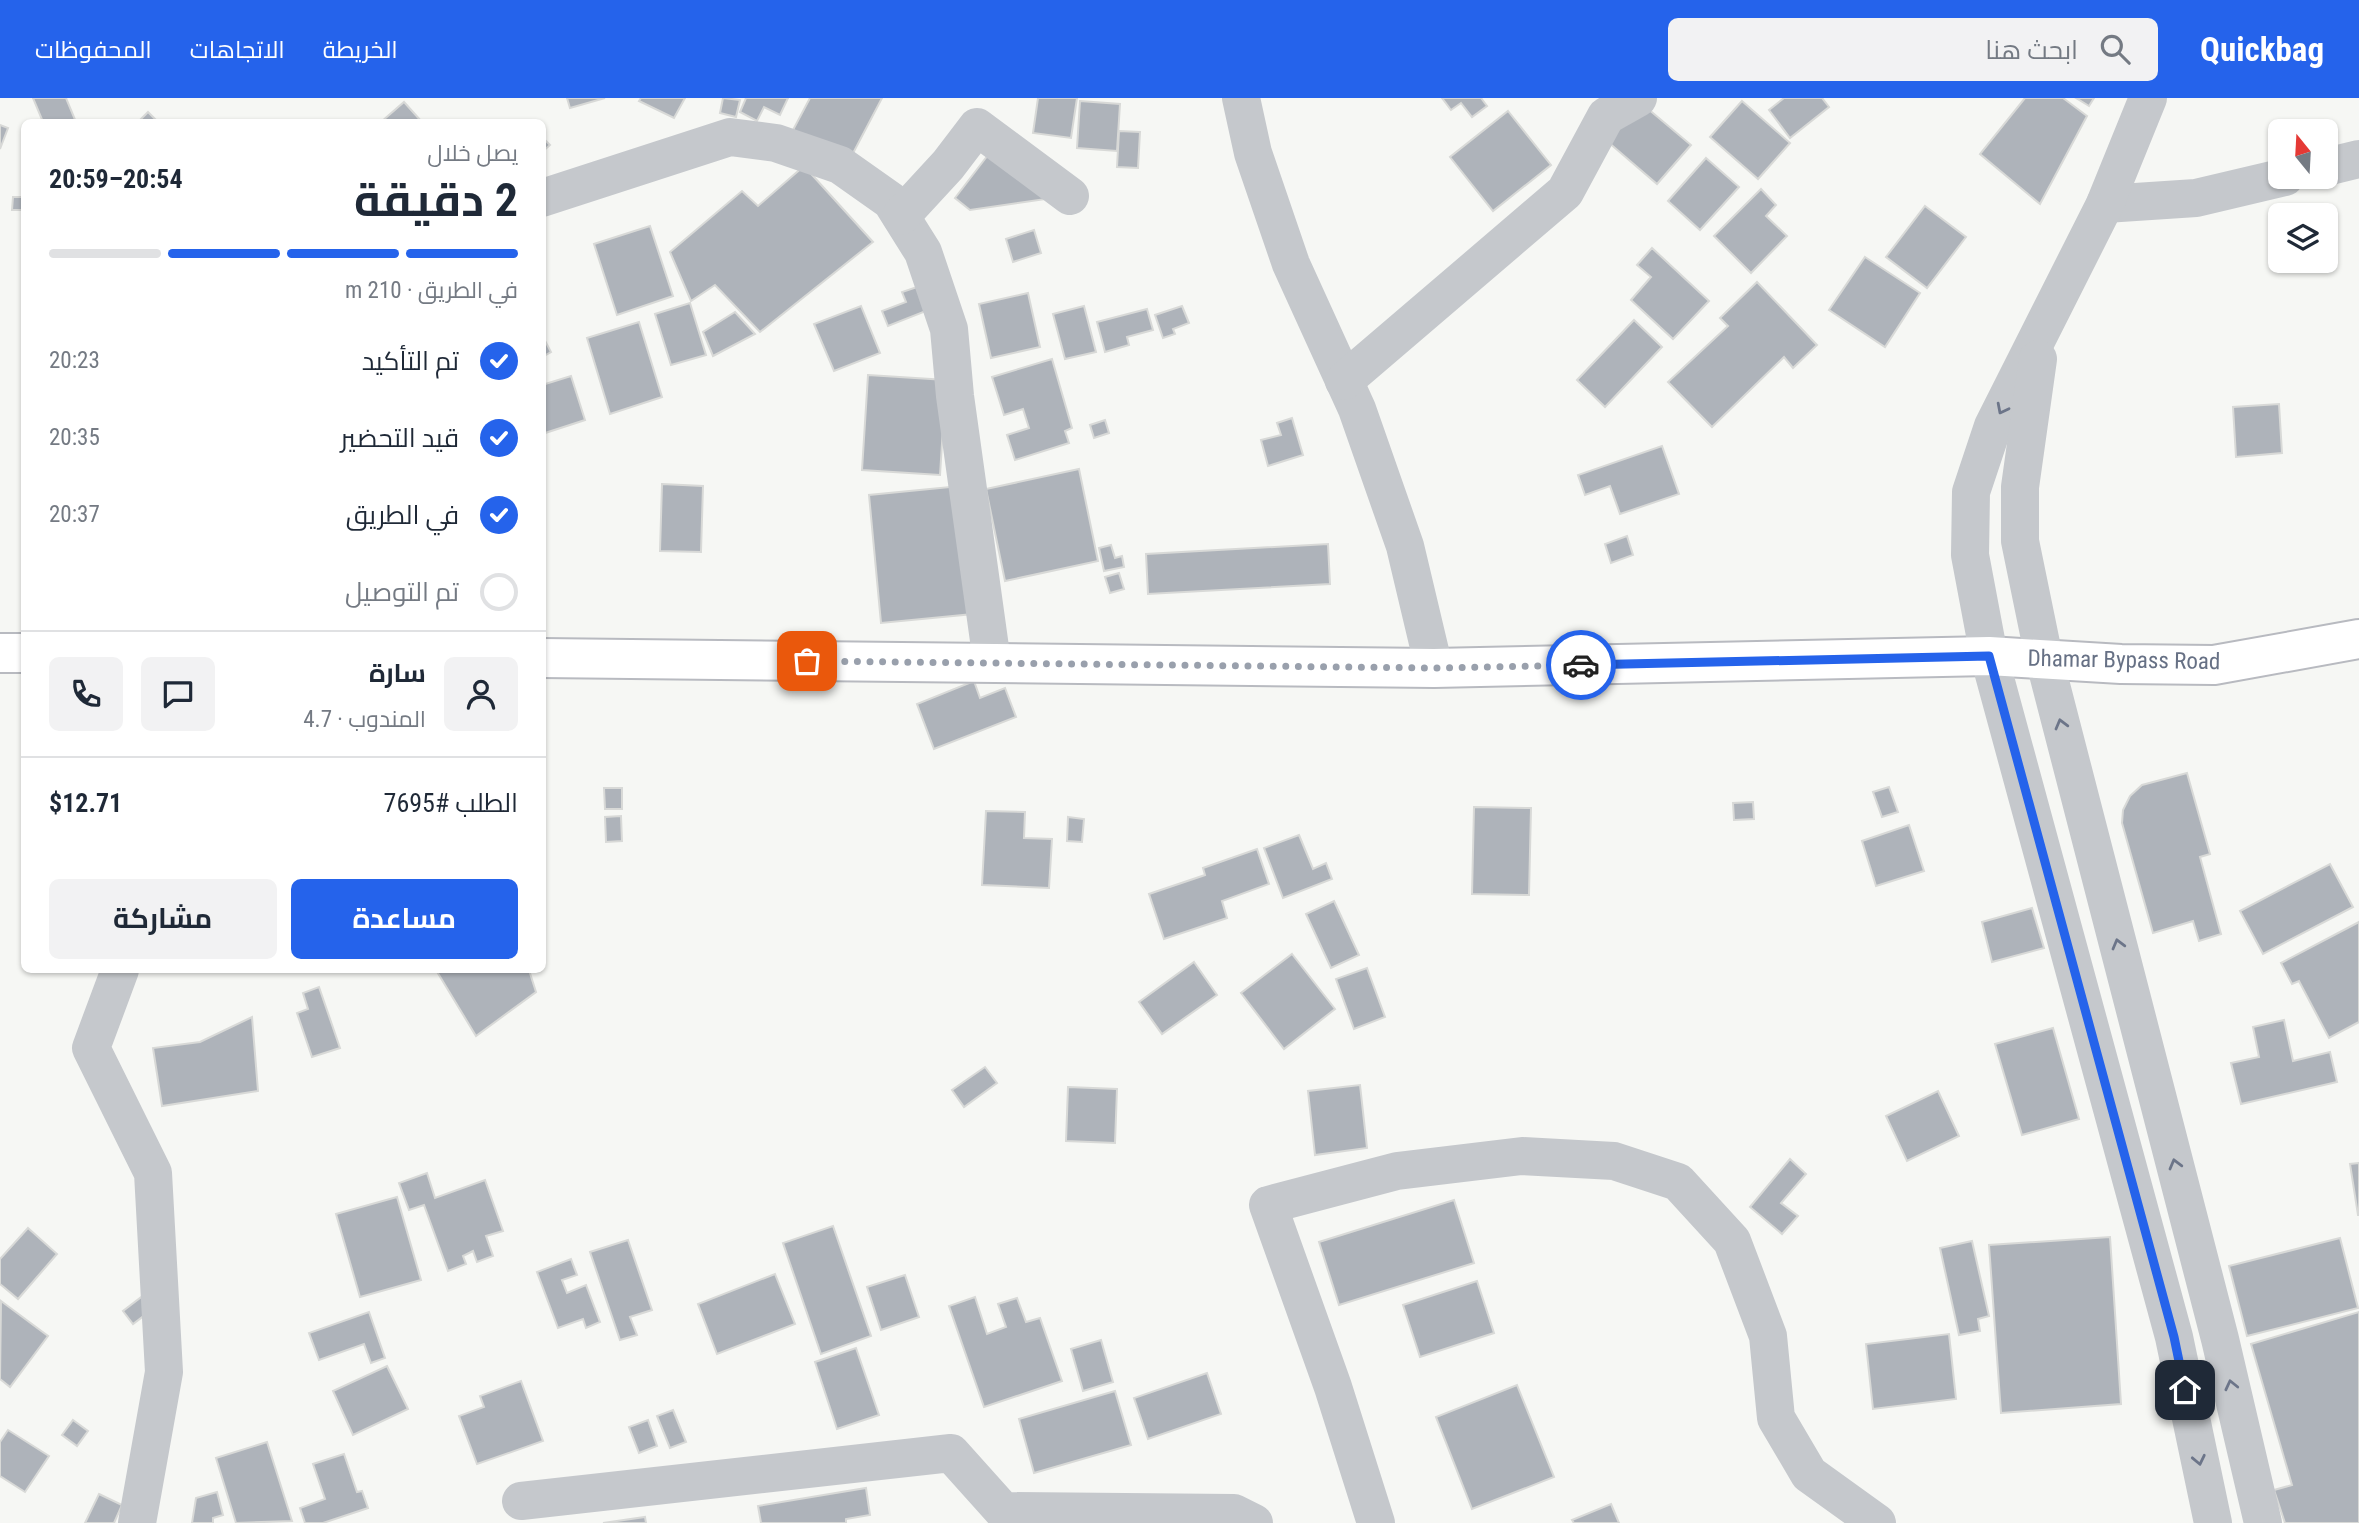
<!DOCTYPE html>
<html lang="ar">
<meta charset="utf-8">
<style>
body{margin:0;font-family:"Roboto Condensed",Cairo,sans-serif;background:#f2f2f3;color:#1f2937;direction:rtl;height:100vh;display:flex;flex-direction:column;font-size:26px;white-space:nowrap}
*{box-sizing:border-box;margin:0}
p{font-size:23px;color:#747a83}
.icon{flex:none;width:38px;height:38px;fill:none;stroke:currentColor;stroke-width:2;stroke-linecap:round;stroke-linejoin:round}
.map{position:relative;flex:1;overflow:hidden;direction:ltr}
.drawer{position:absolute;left:21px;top:21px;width:525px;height:854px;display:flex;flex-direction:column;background:#fff;border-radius:10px;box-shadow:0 2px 5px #0004;direction:rtl}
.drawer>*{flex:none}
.needle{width:46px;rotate:342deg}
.fabs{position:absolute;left:2268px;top:21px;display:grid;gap:14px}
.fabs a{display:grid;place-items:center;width:70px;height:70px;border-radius:10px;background:#fff;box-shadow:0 2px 5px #0004;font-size:35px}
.pin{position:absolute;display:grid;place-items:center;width:60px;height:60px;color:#fff;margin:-30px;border-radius:14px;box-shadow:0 4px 10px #0006}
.courier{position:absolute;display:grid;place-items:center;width:70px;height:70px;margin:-35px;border:5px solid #2563eb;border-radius:50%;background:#fff;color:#222;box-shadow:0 2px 9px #0007}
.headline em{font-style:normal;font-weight:700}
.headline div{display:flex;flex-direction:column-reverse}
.headline{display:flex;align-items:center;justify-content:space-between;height:119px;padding:0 28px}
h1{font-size:46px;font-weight:700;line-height:52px}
.bar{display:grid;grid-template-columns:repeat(4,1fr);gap:10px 7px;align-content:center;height:84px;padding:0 28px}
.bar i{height:9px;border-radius:5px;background:#e0e1e3}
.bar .on{background:#2563eb}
.bar p{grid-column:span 4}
.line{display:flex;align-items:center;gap:18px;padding:0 28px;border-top:2px solid #e0e1e3}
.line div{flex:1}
.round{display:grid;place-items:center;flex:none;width:74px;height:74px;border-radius:10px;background:#f2f2f3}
ol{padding:0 28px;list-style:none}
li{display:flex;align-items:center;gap:21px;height:77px}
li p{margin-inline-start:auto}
li .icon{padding:7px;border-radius:50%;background:#2563eb;color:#fff;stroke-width:4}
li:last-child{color:#747a83}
li i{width:38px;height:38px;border:4px solid #e0e1e3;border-radius:50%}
.button{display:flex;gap:14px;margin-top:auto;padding:14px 28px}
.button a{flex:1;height:80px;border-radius:10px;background:#2563eb;color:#fff;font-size:28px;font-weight:700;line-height:80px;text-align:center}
.button a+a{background:#f2f2f3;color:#1f2937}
header{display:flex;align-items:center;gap:42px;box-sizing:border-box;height:98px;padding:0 35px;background:#2563eb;color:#fff}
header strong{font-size:33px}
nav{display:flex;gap:38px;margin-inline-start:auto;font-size:24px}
.search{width:490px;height:63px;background:#f2f2f3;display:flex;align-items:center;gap:18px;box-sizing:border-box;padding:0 24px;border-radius:10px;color:#747a83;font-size:26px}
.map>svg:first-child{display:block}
.building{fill:#aeb3ba;stroke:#d8d9d7;stroke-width:2}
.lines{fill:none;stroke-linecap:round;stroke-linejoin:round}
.secondary-casing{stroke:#b8bac0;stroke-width:42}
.minor{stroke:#c5c8cc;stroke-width:38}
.tertiary{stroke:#c5c8cc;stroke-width:38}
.secondary{stroke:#fff;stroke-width:38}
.oneway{stroke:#6c7589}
.done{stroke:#99a0ac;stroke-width:7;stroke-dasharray:0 12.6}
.route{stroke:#2563eb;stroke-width:9}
.labels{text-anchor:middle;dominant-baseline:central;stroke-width:7;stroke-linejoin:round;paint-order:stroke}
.street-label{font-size:23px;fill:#677185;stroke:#fff}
</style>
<header>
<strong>Quickbag</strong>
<div class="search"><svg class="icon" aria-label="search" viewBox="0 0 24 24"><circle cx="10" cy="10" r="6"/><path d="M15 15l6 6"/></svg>ابحث هنا</div>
<nav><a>الخريطة</a><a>الاتجاهات</a><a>المحفوظات</a></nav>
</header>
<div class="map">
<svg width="2359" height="1425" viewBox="0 0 2359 1425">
<rect width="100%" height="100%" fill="#f6f7f4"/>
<g class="building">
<path d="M33,0H66L76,24H43Z"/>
<path d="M567,0H605L570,10Z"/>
<path d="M641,0H685L674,20L639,3Z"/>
<path d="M723,0L740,2L736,19L720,15Z"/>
<path d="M746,0H788L780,17L764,9L757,23L740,14Z"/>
<path d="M810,0H882L850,61L793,32Z"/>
<path d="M1038,0H1077L1071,40L1033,35Z"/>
<path d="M1442,0H1481L1487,8L1472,19L1461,5L1451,12Z"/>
<path d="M1784,0H1822L1829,9L1790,40L1769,12Z"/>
<path d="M2025,0H2063L2087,18L2040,106L1980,56Z"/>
<path d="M2076,0H2094L2089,8Z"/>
<path d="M1080,3L1120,6L1117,53L1077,50Z"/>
<path d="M1742,3L1790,45L1758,81L1710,39Z"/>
<path d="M404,4L422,24H381Z"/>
<path d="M1641,5L1691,47L1657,86L1608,44Z"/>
<path d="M1508,13L1551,67L1493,113L1450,59Z"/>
<path d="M148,14L158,24H138Z"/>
<path d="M0,27L8,30L0,51Z"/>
<path d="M1119,33L1140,34L1138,70L1117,69Z"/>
<path d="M542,39L550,47L542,54Z"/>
<path d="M988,57L1053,100L970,112L955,100Z"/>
<path d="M1706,60L1739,89L1700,132L1668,103Z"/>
<path d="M804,68L873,144L760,234L715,187L691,203L670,154L742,93L758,108Z"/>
<path d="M22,81H24V112H12L13,99H22Z"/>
<path d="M1761,91L1776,107L1766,118L1787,138L1751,175L1714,138Z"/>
<path d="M1925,108L1966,139L1927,190L1886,159Z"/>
<path d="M650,128L673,198L617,217L594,146Z"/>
<path d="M1034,132L1041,155L1013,164L1006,141Z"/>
<path d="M1652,150L1709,203L1673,241L1631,202L1651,179L1637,167Z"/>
<path d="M1865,159L1920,195L1885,249L1829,212Z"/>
<path d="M1757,184L1817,247L1793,270L1784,259L1712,329L1668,284L1728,228L1720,220Z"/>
<path d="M917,189L926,213L888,228L882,213L906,204L902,194Z"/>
<path d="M1028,195L1040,249L991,260L979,206Z"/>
<path d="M690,205L706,257L671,267L655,216Z"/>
<path d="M861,208L880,255L834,273L814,226Z"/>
<path d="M1084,208L1096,254L1065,261L1053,216Z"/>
<path d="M1182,208L1189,225L1173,231L1175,236L1163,240L1155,217Z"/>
<path d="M1147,211L1153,232L1127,239L1129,247L1105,254L1097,224Z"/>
<path d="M735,214L755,236L713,258L703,234Z"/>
<path d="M1634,222L1662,249L1605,309L1577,282Z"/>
<path d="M639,224L662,299L610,316L587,240Z"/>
<path d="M542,237L551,254L542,259Z"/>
<path d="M1052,261L1072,330L1065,333L1069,345L1015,362L1007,337L1029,330L1023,311L1004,317L992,279Z"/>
<path d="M868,277L946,282L940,377L862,372Z"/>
<path d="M571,278L585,322L542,336V287Z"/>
<path d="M2279,306L2282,355L2236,359L2233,309Z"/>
<path d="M1292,320L1303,357L1268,368L1261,342L1281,337L1277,325Z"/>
<path d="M1105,322L1109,335L1094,340L1090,327Z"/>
<path d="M1662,348L1679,396L1620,416L1610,388L1585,397L1578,377Z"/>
<path d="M1079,371L1098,463L1005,483L986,391Z"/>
<path d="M662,386L703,388L701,454L660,453Z"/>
<path d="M960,388L973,516L881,525L869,397Z"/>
<path d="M1627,438L1633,457L1611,465L1605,446Z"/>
<path d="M1328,446L1330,486L1148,496L1146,456Z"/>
<path d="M1111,447L1115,460L1122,458L1124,469L1104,473L1099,450Z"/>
<path d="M1119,475L1124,491L1110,495L1105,479Z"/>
<path d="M974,583L980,600L1005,590L1016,619L934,651L917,606Z"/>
<path d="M2187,675L2210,756L2200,759L2221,836L2199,843L2193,823L2153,835L2122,725L2123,712L2130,698L2142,687Z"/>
<path d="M1889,689L1898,714L1882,719L1873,694Z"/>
<path d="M604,690H622V711H605Z"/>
<path d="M1753,704L1754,721L1734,722L1733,705Z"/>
<path d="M1474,709L1531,710L1529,797L1472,796Z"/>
<path d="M986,713L1025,714L1024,740L1052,741L1049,790L982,787Z"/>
<path d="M621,718L622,743L606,744L605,719Z"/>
<path d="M1068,719L1084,721L1082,744L1067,743Z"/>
<path d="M1909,727L1924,773L1876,788L1862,743Z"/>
<path d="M1299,737L1313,771L1326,765L1332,781L1283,800L1264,750Z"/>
<path d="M1257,751L1269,786L1222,803L1227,820L1164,841L1149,796L1205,777L1203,770Z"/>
<path d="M2330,766L2353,809L2263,856L2240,813Z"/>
<path d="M1334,803L1359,857L1331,870L1306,816Z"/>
<path d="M2032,810L2044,850L1992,864L1982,824Z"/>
<path d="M2359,824V924L2329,940L2299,883L2292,886L2281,865Z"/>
<path d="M1292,856L1335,911L1284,951L1241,895Z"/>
<path d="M1194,864L1217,897L1162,936L1139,904Z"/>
<path d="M1367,870L1385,919L1354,931L1336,881Z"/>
<path d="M436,872H529L536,894L476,938Z"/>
<path d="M319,889L340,950L312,959L297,915L308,911L303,895Z"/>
<path d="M252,919L258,993L162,1008L153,950L200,944Z"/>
<path d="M2284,922L2293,963L2330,954L2337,984L2241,1006L2231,965L2259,959L2253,929Z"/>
<path d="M2053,930L2079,1021L2022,1037L1995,946Z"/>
<path d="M985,969L997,985L964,1009L952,992Z"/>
<path d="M1360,987L1367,1050L1315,1057L1308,993Z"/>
<path d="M1068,989L1117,991L1115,1045L1066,1043Z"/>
<path d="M1938,993L1959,1038L1907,1063L1886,1018Z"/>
<path d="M1790,1061L1806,1076L1781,1105L1798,1118L1782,1136L1750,1109Z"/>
<path d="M2359,1065V1117H2358L2350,1066Z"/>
<path d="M427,1075L435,1100L485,1082L503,1133L486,1138L493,1158L477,1164L473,1153L463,1158L466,1166L448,1173L424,1107L409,1112L399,1085Z"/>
<path d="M397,1099L421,1182L360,1199L336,1116Z"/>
<path d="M1454,1102L1474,1165L1339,1207L1319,1144Z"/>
<path d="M833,1128L871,1238L821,1256L783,1145Z"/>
<path d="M28,1130L57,1156L18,1201L0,1186V1161Z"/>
<path d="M2110,1139L2121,1306L2001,1315L1989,1147Z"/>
<path d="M2340,1140L2358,1210L2247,1238L2229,1168Z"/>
<path d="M628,1142L652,1212L630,1219L637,1237L620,1242L590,1154Z"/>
<path d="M1972,1143L1989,1218L1978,1221L1980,1233L1959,1237L1940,1150Z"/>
<path d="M571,1161L577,1177L562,1182L567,1195L586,1187L600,1224L586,1230L583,1221L558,1230L537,1174Z"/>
<path d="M775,1176L795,1226L717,1256L698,1206Z"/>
<path d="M905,1177L919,1219L881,1232L867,1189Z"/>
<path d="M1477,1183L1494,1235L1420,1259L1403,1207Z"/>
<path d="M144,1197L154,1210L133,1226L123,1213Z"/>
<path d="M975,1199L987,1236L1006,1229L998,1206L1017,1200L1026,1224L1040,1220L1062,1283L984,1309L949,1208Z"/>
<path d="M1,1203L48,1238L10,1289L0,1281Z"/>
<path d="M369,1214L385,1260L371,1265L364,1246L319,1262L309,1235Z"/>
<path d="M2359,1214V1425H2285L2274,1392L2292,1387L2251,1246Z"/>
<path d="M1949,1236L1956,1301L1873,1311L1866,1246Z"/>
<path d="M1101,1242L1113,1284L1083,1293L1071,1251Z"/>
<path d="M856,1250L879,1317L837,1331L815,1264Z"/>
<path d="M387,1268L408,1311L353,1337L333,1293Z"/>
<path d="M1207,1275L1221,1316L1148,1341L1134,1300Z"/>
<path d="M521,1283L543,1343L477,1366L459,1318L484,1309L480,1298Z"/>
<path d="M1517,1287L1554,1379L1472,1411L1436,1319Z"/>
<path d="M1115,1293L1131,1347L1034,1375L1019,1321Z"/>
<path d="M673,1312L686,1344L670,1350L657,1318Z"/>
<path d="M73,1322L88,1333L77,1348L62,1337Z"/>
<path d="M648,1322L657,1348L639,1355L629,1329Z"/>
<path d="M8,1332L49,1358L25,1394L0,1378V1344Z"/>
<path d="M267,1344L292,1423L236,1425L216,1360Z"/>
<path d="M344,1356L357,1394L362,1393L368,1410L323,1425H305L300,1410L325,1401L313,1366Z"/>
<path d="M866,1390L870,1417L846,1421V1425H761L758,1408Z"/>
<path d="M217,1394L223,1417L213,1420V1425H192L196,1400Z"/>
<path d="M99,1396L122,1407L114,1425H85Z"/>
<path d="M1611,1406L1619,1425H1574L1572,1422Z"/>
<path d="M645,1419L646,1425H603Z"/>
</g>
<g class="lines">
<g class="secondary-casing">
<g id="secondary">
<path d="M0,555H24"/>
<path d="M542,560L1434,570L1989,558L2121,566L2214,567L2359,541"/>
</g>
</g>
<g class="minor">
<path d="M1241,0L1253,55L1291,166L1357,311L1405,448L1434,570"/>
<path d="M2326,69L2359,61"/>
<path d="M542,100L730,39L776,45L840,67L891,103L923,154L949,231L955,298L992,564"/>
<path d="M2105,106L2196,100L2285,79"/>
<path d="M901,118L948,67L977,29L1070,98"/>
<path d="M1344,283L1565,94L1606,18L1638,0"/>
<path d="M120,872L91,950L153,1075L164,1274L137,1425"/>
<path d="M521,1403L951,1355L1003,1413L1234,1415L1254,1425"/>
<path d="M1376,1425L1333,1289L1268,1107L1397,1073L1522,1058L1614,1063L1678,1084L1732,1143L1768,1238L1776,1320L1809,1376L1877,1425"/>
</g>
<g class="tertiary">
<path d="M2148,0L2105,106L1993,328L1971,394L1970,457L1989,558L2174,1239L2213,1425"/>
<path d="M2038,261L2020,389V443L2044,560L2220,1241L2263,1425"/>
</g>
<use href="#secondary" class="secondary"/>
</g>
<defs><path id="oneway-chevron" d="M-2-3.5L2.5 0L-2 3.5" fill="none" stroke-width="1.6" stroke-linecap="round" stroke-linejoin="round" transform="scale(1.75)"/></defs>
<g class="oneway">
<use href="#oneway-chevron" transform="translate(2002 311) rotate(117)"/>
<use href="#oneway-chevron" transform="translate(2061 626) rotate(-105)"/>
<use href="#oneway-chevron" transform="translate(2118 846) rotate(-105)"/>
<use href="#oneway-chevron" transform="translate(2175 1066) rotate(-105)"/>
<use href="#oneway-chevron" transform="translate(2231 1287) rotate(-103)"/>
<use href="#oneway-chevron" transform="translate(2199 1362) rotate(78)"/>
</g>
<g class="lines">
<path class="done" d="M807,563L1434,570L1581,567"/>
<path class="route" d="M1581,567L1989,558L2174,1239L2185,1292"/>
</g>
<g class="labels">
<g class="street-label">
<text transform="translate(2124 562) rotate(1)">Dhamar Bypass Road</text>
</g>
</g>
</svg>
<div class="fabs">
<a><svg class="needle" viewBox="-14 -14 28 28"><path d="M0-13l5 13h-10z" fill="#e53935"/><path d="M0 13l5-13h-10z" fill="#747a83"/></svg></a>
<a><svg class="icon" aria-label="layers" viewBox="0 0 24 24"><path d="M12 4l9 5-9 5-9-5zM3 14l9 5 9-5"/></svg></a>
</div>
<div class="pin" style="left:807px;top:563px;background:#ea580c"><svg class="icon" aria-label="bag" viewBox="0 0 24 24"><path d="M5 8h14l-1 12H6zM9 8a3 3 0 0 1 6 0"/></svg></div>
<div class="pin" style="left:2185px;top:1292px;background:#1f2937"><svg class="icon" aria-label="home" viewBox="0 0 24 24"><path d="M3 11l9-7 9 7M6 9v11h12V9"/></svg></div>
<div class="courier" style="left:1581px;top:567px"><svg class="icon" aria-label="car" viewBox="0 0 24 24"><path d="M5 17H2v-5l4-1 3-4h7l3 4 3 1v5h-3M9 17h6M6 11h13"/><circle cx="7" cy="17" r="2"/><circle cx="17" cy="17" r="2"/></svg></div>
<section class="drawer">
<div class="headline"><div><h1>2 دقيقة</h1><p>يصل خلال</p></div><em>20:54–20:59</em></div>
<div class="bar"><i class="on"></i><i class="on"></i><i class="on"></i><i></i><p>في الطريق · 210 m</p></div>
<ol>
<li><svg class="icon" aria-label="check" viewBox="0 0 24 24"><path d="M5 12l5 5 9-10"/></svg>تم التأكيد<p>20:23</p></li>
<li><svg class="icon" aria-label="check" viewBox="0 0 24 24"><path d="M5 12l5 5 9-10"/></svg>قيد التحضير<p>20:35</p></li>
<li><svg class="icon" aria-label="check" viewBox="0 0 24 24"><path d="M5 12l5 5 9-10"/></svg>في الطريق<p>20:37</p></li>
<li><i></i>تم التوصيل</li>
</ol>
<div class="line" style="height:126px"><a class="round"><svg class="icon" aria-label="person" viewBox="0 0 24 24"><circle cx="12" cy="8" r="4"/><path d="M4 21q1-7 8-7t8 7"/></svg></a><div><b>سارة</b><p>المندوب · 4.7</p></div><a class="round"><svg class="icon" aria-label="chat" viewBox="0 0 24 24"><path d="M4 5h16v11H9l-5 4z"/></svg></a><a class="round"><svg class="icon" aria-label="phone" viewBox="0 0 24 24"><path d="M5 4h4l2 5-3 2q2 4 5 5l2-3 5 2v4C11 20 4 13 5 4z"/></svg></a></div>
<div class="line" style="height:91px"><div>الطلب #7695</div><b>$12.71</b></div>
<div class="button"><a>مساعدة</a><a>مشاركة</a></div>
</section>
</div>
